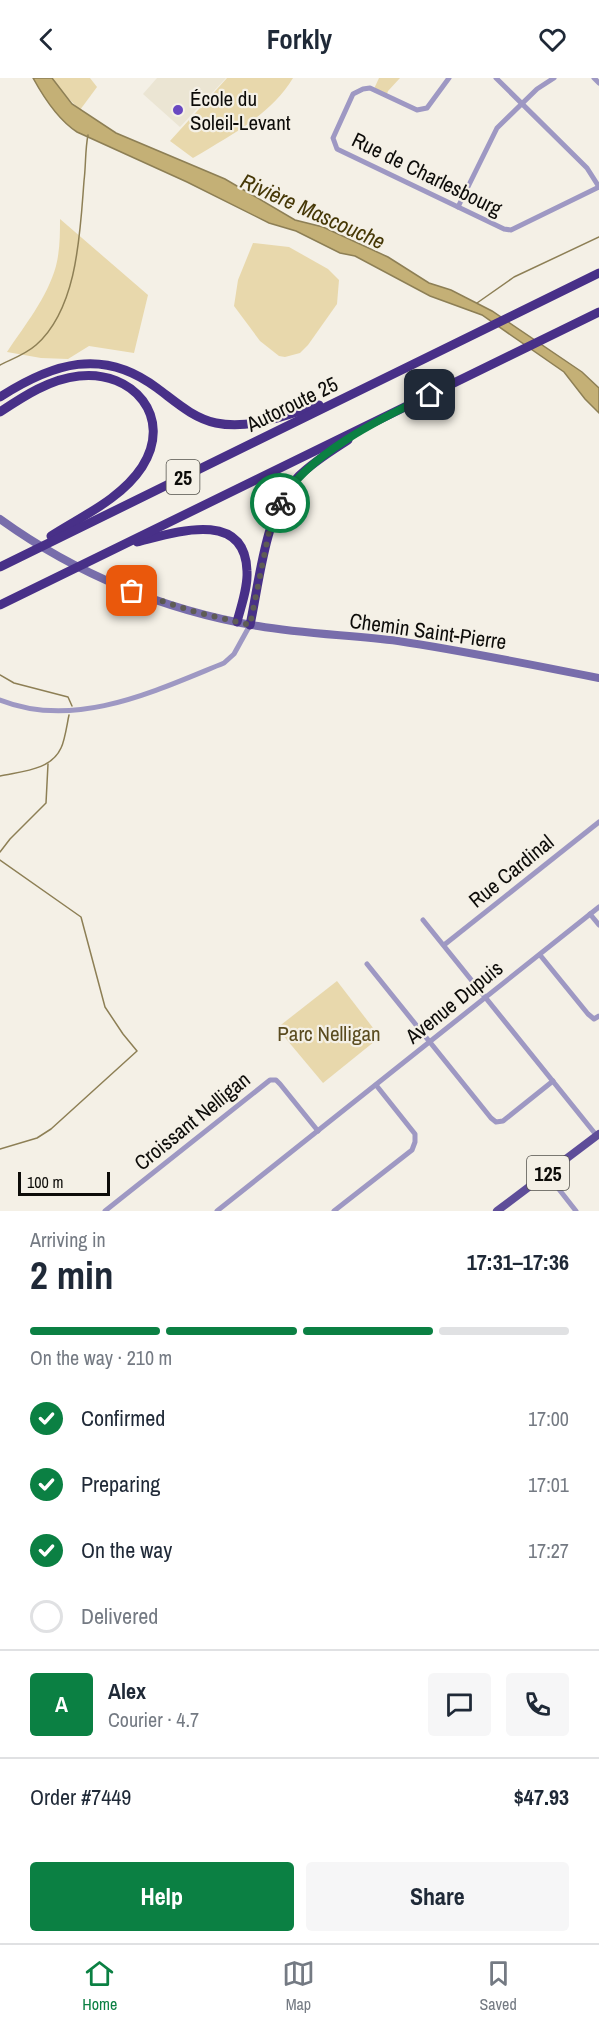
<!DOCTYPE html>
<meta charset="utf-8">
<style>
body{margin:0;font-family:"Archivo Narrow",sans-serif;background:#f6f6f7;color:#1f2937;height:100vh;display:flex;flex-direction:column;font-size:22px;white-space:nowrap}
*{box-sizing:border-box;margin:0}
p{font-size:20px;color:#747a83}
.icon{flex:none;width:33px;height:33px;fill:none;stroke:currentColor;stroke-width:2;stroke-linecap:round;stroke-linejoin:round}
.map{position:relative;height:1133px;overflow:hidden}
.drawer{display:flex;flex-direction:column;background:#fff;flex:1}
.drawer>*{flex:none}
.scale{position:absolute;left:18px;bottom:15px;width:92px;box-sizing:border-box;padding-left:6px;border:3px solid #0d0c09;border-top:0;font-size:16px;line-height:21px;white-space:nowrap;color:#0d0c09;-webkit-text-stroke:4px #f4f0e6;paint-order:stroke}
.pin{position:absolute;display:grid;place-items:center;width:51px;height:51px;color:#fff;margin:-26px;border-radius:12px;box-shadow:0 3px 9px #0006}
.courier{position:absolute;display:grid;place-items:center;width:60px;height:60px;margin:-30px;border:4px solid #0b8043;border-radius:50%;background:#fff;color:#222;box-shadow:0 2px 8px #0007}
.summary em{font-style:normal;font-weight:700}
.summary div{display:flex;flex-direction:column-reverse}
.summary{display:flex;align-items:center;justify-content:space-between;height:102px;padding:0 30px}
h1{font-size:39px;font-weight:700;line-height:45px}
.bar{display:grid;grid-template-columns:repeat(4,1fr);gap:9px 6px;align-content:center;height:72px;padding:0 30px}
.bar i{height:8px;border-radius:4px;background:#e0e1e3}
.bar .active{background:#0b8043}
.bar p{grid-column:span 4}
.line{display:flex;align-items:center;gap:15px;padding:0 30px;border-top:2px solid #e0e1e3}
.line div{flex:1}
.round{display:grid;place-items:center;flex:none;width:63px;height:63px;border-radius:6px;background:#f6f6f7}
ol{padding:0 30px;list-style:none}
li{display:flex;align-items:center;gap:18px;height:66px}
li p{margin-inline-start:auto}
li .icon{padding:6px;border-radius:50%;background:#0b8043;color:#fff;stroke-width:4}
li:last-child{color:#747a83}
li i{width:33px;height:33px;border:3px solid #e0e1e3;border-radius:50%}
.button{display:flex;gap:12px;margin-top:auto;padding:12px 30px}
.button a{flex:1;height:69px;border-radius:6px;background:#0b8043;color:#fff;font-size:24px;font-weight:700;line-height:69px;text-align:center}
.button a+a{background:#f6f6f7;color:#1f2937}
header{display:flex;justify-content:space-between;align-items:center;height:78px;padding:0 30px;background:#fff;font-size:27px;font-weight:700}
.tabs{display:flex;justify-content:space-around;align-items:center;height:84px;border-top:2px solid #e0e1e3;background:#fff;font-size:16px;color:#747a83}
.tabs a{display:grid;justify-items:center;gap:3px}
.tabs .active{color:#0b8043}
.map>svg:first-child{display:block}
.built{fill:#ebe5d3}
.green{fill:#e8d8ac}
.water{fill:#c4b076;stroke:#8d7f55;stroke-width:1.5}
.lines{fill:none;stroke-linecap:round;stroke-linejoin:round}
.stream{stroke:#8d7f55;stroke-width:1.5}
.street{stroke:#9e98c3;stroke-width:5}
.secondary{stroke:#786dab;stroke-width:8}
.primary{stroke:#5e4d99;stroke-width:8}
.highway{stroke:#483088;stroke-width:9}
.done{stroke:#5e5c56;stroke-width:6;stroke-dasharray:0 10.8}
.route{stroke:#0b8043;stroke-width:8}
.poi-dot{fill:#6948c1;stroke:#f4f0e6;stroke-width:2}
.labels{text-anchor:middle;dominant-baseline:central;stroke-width:4.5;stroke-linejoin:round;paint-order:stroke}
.shield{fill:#f4f0e6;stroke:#52504b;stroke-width:1.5}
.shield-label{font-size:20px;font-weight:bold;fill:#0d0c09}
.poi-label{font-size:21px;fill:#0d0c09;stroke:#f4f0e6;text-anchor:start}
.street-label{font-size:21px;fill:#0d0c09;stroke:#f4f0e6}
.park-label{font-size:21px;fill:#5a4b1f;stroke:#f4f0e6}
.water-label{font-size:22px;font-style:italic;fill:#463807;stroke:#f4f0e6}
</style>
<header><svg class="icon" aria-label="back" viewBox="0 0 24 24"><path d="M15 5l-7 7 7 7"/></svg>Forkly<svg class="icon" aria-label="heart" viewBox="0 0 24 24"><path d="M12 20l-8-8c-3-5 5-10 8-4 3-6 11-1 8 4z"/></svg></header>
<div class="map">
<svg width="599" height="1133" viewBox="0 0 599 1133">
<rect width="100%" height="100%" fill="#f4f0e6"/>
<path class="built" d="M157,0H226L180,49L143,16Z"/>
<g class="green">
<path d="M52,0H90L97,9L80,32L56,8Z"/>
<path d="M227,0H293C271,37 229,58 193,80L170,63Z"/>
<path d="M379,0H400L388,13L386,19L373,13Z"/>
<path d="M60,141L148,217L134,275L89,268L68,281L41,280L7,274C25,247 47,220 56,188C60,172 60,156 60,141Z"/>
<path d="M253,165L289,169L328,191L339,202L337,226L308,267L300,275L285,279L279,278L260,263L234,228L238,202Z"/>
<path d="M337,903L380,959L323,1005L277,950Z"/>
</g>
<path class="water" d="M33,0H52L72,26L116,55L225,101L295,142L323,149L388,179L429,205L451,212L492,233L582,294L599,310V335L585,321L564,294L482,237L430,218L355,178L340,175L296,153L269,145L187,104L77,54C58,42 44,20 33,0Z"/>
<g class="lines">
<g class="stream">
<path d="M477,225L514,199L599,159"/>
<path d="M0,287C12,281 26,276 36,267C78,230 80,154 84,103C86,87 85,72 88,57"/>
<path d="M0,597L14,605L68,619L72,628"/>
<path d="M0,698C23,693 51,692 61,670C65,662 67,646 69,637"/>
<path d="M0,774L10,761L46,725L48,686"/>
<path d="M0,782L81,839L105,929L123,956L137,973L51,1051L37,1060L0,1071"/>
</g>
<g class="street">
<path d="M449,0L427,30L417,32L370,10L363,11L353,16L333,60L337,71L504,151L511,152L599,109"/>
<path d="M496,0L587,90L599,109"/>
<path d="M594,0L599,5"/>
<path d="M458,129L497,50L537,11L554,0"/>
<path d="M0,622C75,652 155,613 224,585L234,576L250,547"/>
<path d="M590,836L599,847"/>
<path d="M423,842L597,1058"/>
<path d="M444,867L599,744"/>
<path d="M540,877L588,936L594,941L599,938"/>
<path d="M367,886L491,1040L496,1044L503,1043L553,1003"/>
<path d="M547,1096L576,1133"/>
<path d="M105,1133L270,1002H276L280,1006L318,1053"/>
<path d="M217,1133L599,829"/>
<path d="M334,1133L412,1072L415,1064V1056L376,1007"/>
</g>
<path class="secondary" d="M0,441C76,496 166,533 258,548C304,556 351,557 398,563C465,573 532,587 599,600"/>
<path class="primary" d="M497,1133L599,1056"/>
<g class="highway">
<path d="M0,319C53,285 103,269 157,310C176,324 193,340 216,345C251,352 286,337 319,327"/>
<path d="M0,334C24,318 50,301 79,298C133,292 174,339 142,389C121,421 82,438 51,458"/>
<path d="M137,464C173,455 245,430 247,493C248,510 241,528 237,544"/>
<path d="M0,489L599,195"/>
<path d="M0,527L599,234"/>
<path d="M250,547C260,501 265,432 299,398C313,384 331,373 348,362"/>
</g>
</g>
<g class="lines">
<path class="done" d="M132,513L192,533L250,547L269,454L280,425"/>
<path class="route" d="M280,425C306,377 381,340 430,317"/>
</g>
<circle class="poi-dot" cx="178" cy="32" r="6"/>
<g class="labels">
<g class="shield">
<rect x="166.5" y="382" width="33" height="34" rx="4.5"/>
<rect x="527" y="1078" width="42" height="34" rx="4.5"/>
</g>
<g class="shield-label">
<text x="183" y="399">25</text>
<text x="548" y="1095">125</text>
</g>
<g class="poi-label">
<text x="190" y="20">École du<tspan x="190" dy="24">Soleil-Levant</tspan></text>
</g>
<g class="street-label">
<text transform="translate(427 96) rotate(26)">Rue de Charlesbourg</text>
<text transform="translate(292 326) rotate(-26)">Autoroute 25</text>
<text transform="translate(428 553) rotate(8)">Chemin Saint-Pierre</text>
<text transform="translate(511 793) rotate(-39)">Rue Cardinal</text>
<text transform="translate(454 924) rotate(-39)">Avenue Dupuis</text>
<text transform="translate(192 1043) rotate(-39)">Croissant Nelligan</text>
</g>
<g class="park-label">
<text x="329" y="955">Parc Nelligan</text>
</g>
<g class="water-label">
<text transform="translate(313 133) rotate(24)">Rivière Mascouche</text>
</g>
</g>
</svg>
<div class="scale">100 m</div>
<div class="pin" style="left:132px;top:513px;background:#ea580c"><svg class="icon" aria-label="bag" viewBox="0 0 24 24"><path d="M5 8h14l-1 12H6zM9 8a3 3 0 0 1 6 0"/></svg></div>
<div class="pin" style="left:430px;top:317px;background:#1f2937"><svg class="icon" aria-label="home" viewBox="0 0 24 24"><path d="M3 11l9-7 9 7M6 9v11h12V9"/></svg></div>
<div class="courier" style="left:280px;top:425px"><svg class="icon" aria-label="bike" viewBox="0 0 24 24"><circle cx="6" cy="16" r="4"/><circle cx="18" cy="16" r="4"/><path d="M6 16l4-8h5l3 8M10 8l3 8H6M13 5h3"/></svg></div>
</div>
<section class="drawer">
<div class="summary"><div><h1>2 min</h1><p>Arriving in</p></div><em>17:31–17:36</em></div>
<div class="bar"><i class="active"></i><i class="active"></i><i class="active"></i><i></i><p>On the way · 210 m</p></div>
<ol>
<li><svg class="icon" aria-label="check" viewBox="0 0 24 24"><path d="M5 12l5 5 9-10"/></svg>Confirmed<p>17:00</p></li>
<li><svg class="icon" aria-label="check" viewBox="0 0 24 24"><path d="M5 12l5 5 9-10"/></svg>Preparing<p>17:01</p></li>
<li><svg class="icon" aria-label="check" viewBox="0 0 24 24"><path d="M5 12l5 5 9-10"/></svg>On the way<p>17:27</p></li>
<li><i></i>Delivered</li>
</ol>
<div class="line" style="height:108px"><b class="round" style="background:#0b8043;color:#fff">A</b><div><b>Alex</b><p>Courier · 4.7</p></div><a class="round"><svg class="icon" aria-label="chat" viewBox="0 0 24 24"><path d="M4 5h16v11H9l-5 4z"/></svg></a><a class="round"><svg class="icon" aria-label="phone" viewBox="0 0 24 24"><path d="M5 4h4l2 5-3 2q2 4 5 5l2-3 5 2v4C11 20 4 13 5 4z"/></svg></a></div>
<div class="line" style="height:78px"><div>Order #7449</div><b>$47.93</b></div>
<div class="button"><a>Help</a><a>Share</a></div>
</section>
<nav class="tabs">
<a class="active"><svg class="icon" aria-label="home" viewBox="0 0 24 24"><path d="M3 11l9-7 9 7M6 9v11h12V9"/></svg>Home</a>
<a><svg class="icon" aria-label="map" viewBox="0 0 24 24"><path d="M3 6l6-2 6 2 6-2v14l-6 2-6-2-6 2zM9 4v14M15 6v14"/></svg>Map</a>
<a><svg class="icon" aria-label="saved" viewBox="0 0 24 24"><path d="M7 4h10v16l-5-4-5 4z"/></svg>Saved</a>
</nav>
